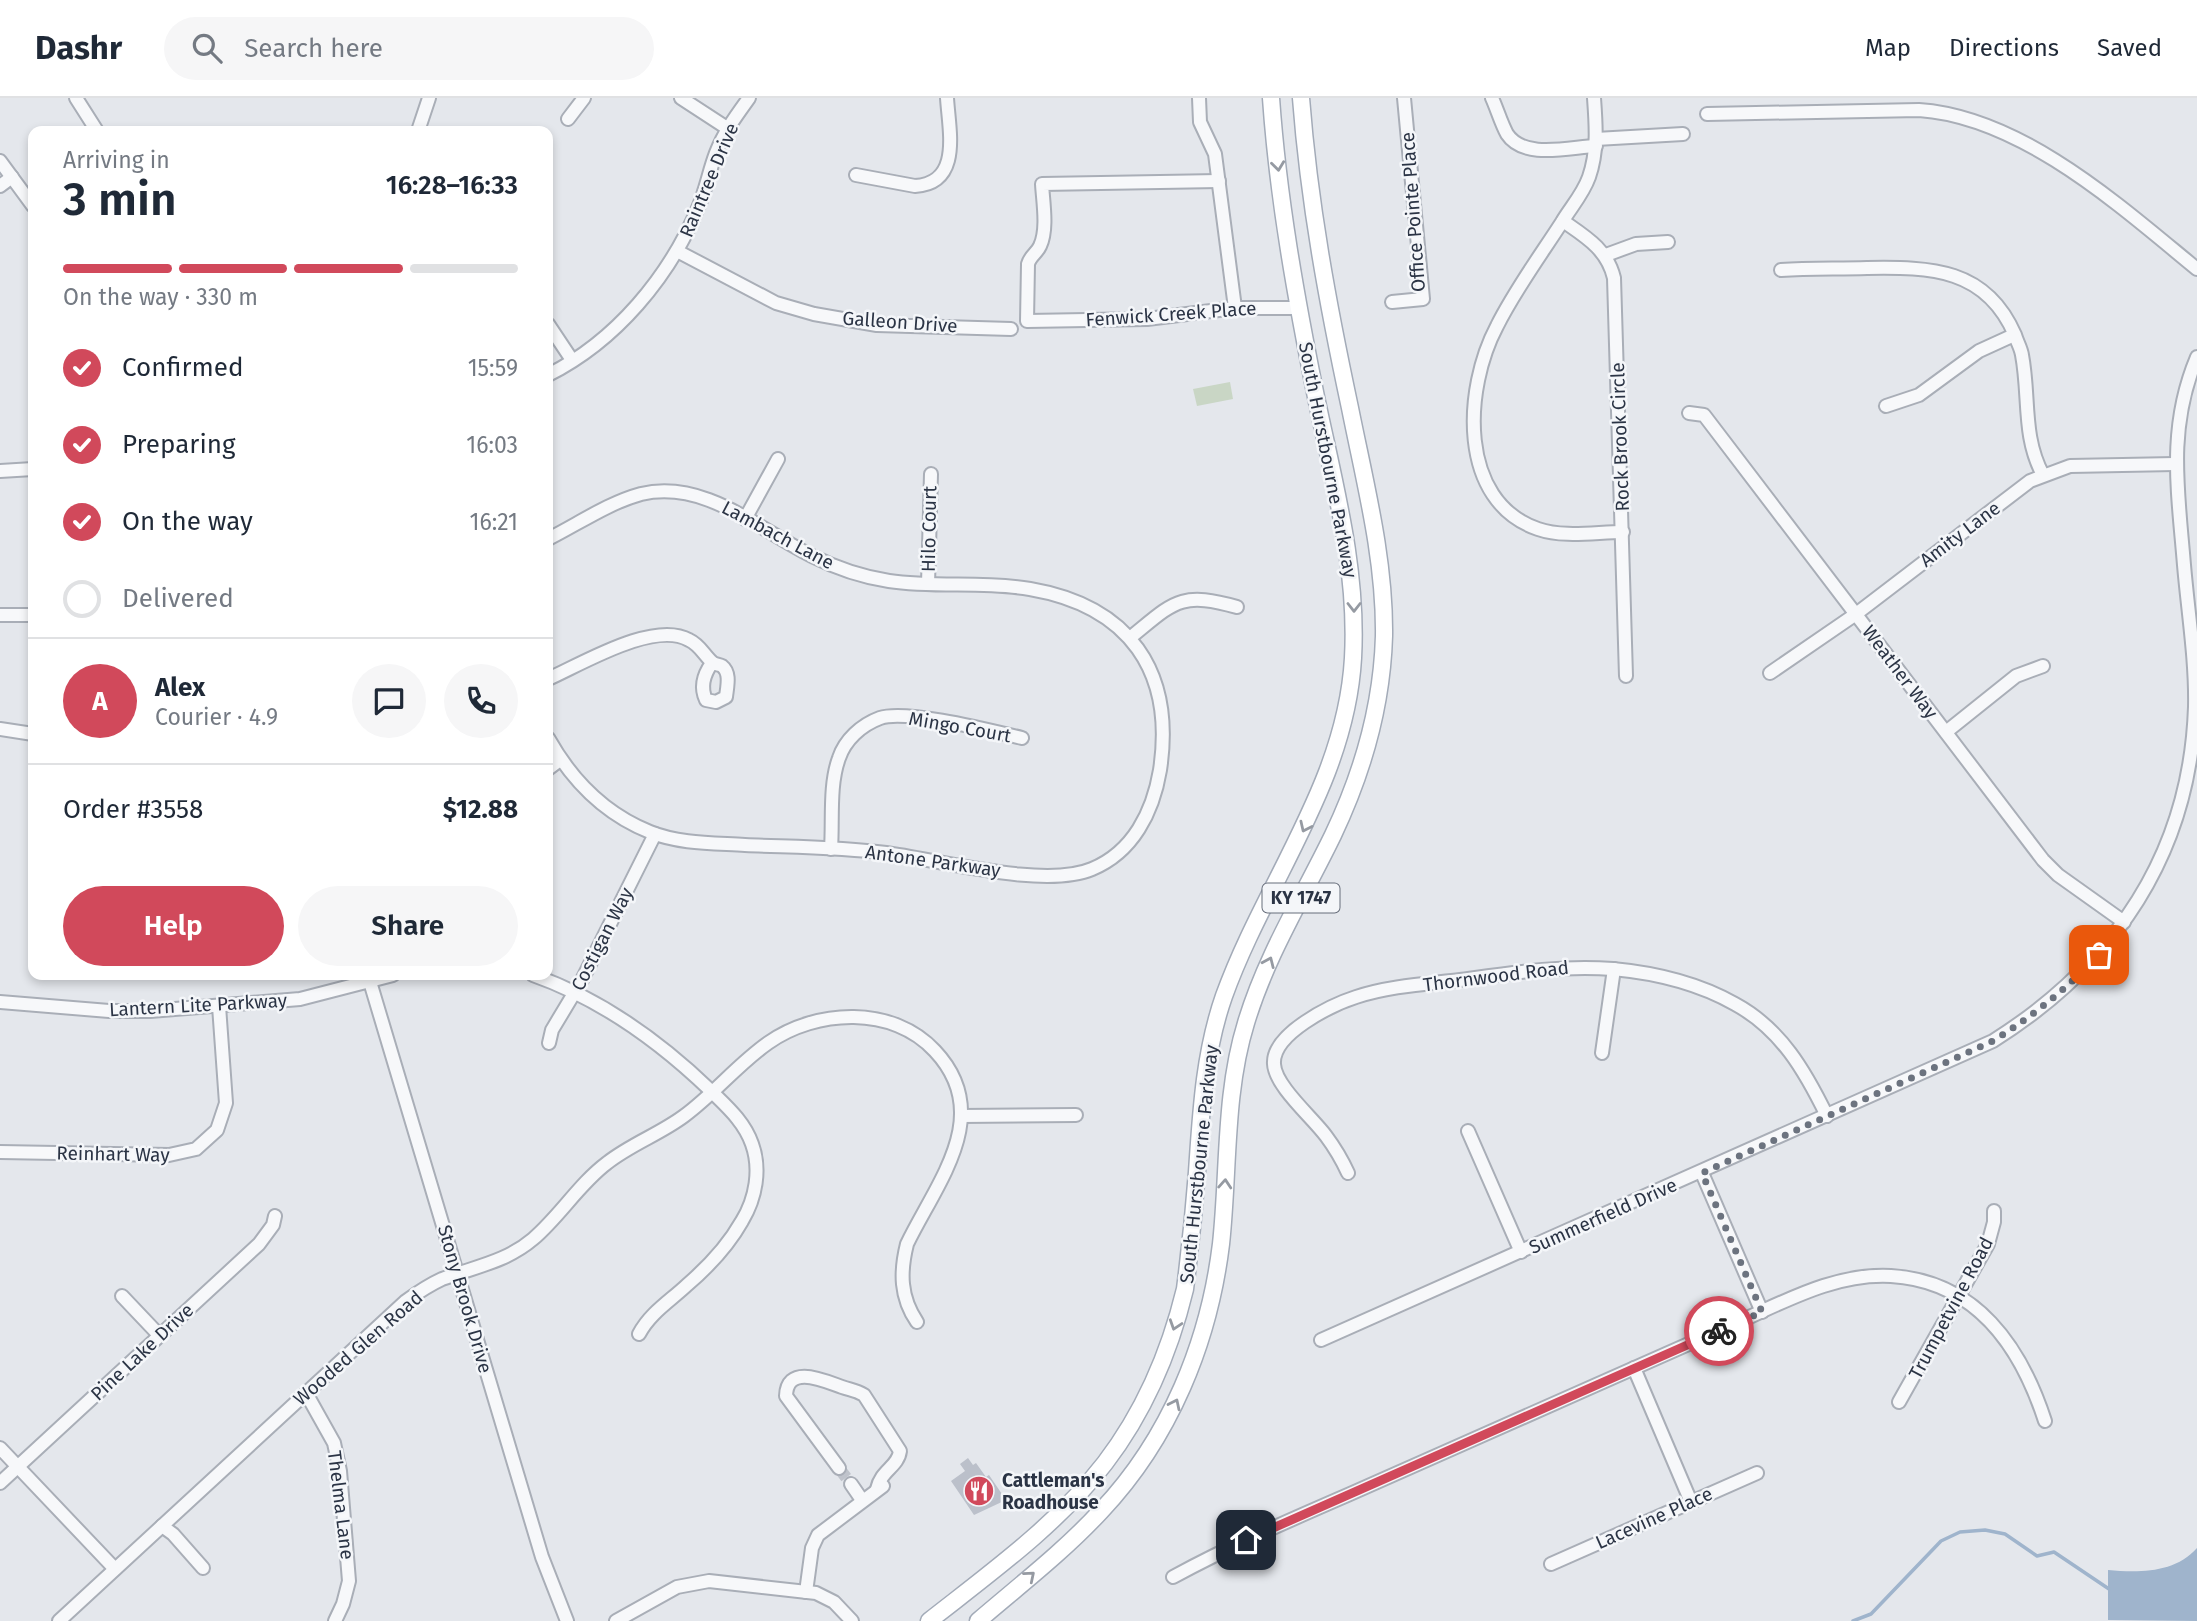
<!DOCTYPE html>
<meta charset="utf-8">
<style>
body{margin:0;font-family:"Fira Sans",sans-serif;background:#f6f6f7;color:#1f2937;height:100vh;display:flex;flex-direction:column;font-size:26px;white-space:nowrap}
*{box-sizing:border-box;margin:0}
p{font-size:23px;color:#747a83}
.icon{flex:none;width:38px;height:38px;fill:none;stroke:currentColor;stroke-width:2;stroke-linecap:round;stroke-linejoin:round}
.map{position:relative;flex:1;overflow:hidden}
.side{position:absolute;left:28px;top:28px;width:525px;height:854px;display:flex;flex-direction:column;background:#fff;border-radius:14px;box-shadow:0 4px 10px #0003}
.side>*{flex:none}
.pin{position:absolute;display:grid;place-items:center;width:60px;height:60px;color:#fff;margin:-30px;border-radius:14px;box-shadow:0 4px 10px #0006}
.courier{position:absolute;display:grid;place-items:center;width:70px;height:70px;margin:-35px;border:5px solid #d1495b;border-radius:50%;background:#fff;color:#222;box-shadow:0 2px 9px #0007}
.headline em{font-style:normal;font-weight:600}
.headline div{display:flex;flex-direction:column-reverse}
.headline{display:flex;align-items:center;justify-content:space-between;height:119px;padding:0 35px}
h1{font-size:46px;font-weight:600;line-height:52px}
.bar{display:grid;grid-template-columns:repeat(4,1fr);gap:10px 7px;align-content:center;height:84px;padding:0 35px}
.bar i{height:9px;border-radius:5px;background:#e0e1e3}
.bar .on{background:#d1495b}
.bar p{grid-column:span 4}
.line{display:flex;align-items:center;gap:18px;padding:0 35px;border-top:2px solid #e0e1e3}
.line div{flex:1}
.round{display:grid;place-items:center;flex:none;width:74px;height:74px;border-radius:37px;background:#f6f6f7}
ol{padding:0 35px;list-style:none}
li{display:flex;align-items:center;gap:21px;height:77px}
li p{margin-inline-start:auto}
li .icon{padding:7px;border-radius:50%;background:#d1495b;color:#fff;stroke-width:4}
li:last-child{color:#747a83}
li i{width:38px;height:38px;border:4px solid #e0e1e3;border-radius:50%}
.primary-button{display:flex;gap:14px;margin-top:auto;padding:14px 35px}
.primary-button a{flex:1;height:80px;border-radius:42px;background:#d1495b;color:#fff;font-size:28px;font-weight:600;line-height:80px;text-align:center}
.primary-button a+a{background:#f6f6f7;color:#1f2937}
header{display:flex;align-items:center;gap:42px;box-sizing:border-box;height:98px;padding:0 35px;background:#fff;border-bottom:2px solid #e0e1e3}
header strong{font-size:33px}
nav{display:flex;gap:38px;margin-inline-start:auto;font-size:24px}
.search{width:490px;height:63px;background:#f6f6f7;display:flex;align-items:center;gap:18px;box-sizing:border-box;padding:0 24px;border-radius:38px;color:#747a83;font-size:26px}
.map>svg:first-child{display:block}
.green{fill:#c9d6c5}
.water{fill:#9fb4cc}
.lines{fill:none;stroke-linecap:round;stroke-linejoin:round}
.stream{stroke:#9fb4cc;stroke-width:3.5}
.building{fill:#bbc0ca}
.minor-tunnel{stroke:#bfc3cb;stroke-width:12;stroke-dasharray:12 6;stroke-linecap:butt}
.minor-casing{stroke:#a9aeb7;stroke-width:16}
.major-casing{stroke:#a3abb8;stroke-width:19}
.minor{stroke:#f7f8fa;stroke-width:12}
.major{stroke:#fff;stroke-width:16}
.oneway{stroke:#959aa2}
.done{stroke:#6c737f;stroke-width:7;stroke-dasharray:0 12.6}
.route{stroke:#d1495b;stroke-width:9}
.labels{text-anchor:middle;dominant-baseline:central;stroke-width:5;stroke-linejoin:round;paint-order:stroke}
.shield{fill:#f4f6f9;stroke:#676e7b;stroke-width:2}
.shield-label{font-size:18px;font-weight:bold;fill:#2b3445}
.street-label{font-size:19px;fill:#2b3445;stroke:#f4f6f9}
.poi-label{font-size:19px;font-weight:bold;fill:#2b3445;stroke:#f4f6f9;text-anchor:start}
</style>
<header>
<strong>Dashr</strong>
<div class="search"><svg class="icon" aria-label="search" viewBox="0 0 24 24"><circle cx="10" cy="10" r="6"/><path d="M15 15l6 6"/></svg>Search here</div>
<nav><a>Map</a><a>Directions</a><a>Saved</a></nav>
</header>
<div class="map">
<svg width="2197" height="1523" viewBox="0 0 2197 1523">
<rect width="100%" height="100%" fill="#e4e7ec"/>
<path class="green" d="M1230,284L1233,301L1197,308L1193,291Z"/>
<path class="water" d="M2197,1450V1523L2108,1522V1472C2139,1475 2175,1475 2197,1450Z"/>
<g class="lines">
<path class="stream" d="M1853,1523L1871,1516L1941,1443L1960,1434L1985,1432L2005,1436L2037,1458L2054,1454L2109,1491"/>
</g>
<path class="building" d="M968,1360L973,1367L976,1365L986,1379L989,1377L1006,1402L974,1417L951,1383L965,1373L960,1366Z"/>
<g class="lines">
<path class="minor-tunnel" d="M839,1370L851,1386"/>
<g class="minor-casing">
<g id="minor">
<path d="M76,0L97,33"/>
<path d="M681,0L727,30"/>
<path d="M1199,0L1200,24L1215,56L1235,210"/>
<path d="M1492,0C1497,11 1501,25 1507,36C1524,62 1570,49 1596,48"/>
<path d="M1594,0C1596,27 1598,53 1589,79C1583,96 1571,109 1562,124C1540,158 1515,192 1497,228C1464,290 1457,403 1538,431C1564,440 1596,434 1623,434"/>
<path d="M1707,16L1919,12C2022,19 2120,108 2197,171"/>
<path d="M568,21L584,0"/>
<path d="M418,33L429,0"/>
<path d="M1596,41L1683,36"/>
<path d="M0,63L33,108"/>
<path d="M856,77L915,88C962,85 949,33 947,0"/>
<path d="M1219,83L1042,86C1043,104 1048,131 1040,148C1037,155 1030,158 1028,166L1027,223L1147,221L1235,210H1298"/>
<path d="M0,88L12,79"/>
<path d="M1563,123C1586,139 1607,151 1614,180L1626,578"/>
<path d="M677,153L776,205L814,216L877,227L1011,231"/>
<path d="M1606,157L1636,146L1668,144"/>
<path d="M1781,172C1810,170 1838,171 1867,170C1931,169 1986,170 2015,237C2017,244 2021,250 2022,257C2030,299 2022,338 2043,377"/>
<path d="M1392,204L1423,201L1404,0"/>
<path d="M548,226L572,262"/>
<path d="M548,277C616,243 669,179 698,110C706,92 709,73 716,55C724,34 736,18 749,0"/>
<path d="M1886,308L1919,297L1979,253L2014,237"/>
<path d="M1689,315L1704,317L2043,762L2058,777L2124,824"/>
<path d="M0,373L33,371"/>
<path d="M745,421L778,361"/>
<path d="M548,441C578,426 608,405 641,396C705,381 759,432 812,458C836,470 863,479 889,483C936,490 984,483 1030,491C1129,508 1175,573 1160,672C1153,714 1133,754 1092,771C1045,791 939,762 886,755C840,749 792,749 745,747C713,745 680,746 650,734C605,716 571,681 548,640"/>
<path d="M928,486L931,376"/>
<path d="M0,517H33"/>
<path d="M1131,539C1174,504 1180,493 1237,509"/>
<path d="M1770,575L1856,516L2030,383L2070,368L2175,366"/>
<path d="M548,581C582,566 654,522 689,542C700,547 704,557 712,564C715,567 719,566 722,568C731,575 727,589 726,599L716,604L706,602C700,589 704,576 712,565"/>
<path d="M0,631L33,636"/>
<path d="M1946,634L2016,578L2043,568"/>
<path d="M548,671L560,662"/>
<path d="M831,751C833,722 829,687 839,660C845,642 861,627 880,620C906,611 992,633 1022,640"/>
<path d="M368,877L542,1459L567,1523"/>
<path d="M533,877C601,901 658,942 710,992C726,1008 744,1023 752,1046C761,1071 756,1100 742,1123C729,1146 708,1169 687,1187C670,1203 650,1215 639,1236"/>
<path d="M0,904L109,913H150L300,901L393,877"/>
<path d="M549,945L552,932L582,882L655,736"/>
<path d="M1602,955L1614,871"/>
<path d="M961,1018L1076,1017"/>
<path d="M1468,1033L1521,1154"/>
<path d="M0,1054L169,1057L196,1051L217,1032L226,1005L219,908"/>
<path d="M1348,1075C1342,1062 1335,1050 1326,1038C1313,1020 1275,988 1274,966C1272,936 1331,907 1356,899C1389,888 1426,886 1460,882C1511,875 1562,867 1613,871C1656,875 1698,885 1735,906C1781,931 1805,973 1827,1018"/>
<path d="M1702,1075L1762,1214"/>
<path d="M122,1198L159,1237"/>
<path d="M1321,1242L1993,943C2115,866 2190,756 2195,609C2196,562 2188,514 2184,467C2178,393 2167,330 2197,259"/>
<path d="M1634,1270L1691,1404"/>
<path d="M306,1295L334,1345L340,1373L349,1483L343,1506L335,1523"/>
<path d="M1899,1304L1988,1146L1994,1124V1113"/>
<path d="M0,1350L115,1471"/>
<path d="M839,1370L786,1298C787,1265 825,1283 842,1289C851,1292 856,1292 864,1297L900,1353C898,1369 881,1372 877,1391"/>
<path d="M0,1385L259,1146L273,1127L275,1118"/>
<path d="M851,1386L862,1402"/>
<path d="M162,1428L173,1436L203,1470"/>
<path d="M1551,1466L1757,1375"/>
<path d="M1173,1479C1230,1448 1290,1422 1350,1396C1432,1360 1514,1323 1596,1287C1643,1266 1689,1246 1736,1225C1786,1203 1835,1175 1891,1178C1976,1183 2021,1249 2045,1323"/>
<path d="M806,1494L812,1450L818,1437L883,1388"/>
<path d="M59,1523L406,1203C417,1195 429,1187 442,1181C474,1169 506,1164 533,1141C560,1118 579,1086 607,1065C631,1046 660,1036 684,1018C714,996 738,966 768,945C816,911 893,907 935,953C995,1017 937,1084 907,1146C900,1174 900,1199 917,1224"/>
<path d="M616,1523L677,1489L709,1483L816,1495L834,1504L852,1523"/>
</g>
</g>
<g class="major-casing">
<g id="major">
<path d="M929,1523C990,1475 1057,1427 1105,1365C1144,1314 1170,1253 1185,1191C1190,1152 1194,1113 1197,1074C1201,1015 1204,955 1224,898C1265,784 1346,685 1353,560C1358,471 1334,385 1316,299C1296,200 1278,100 1271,0"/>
<path d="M978,1523C1020,1487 1064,1453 1101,1413C1170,1340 1209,1244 1221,1146C1229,1072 1224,996 1246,925C1266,858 1303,799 1333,737C1362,676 1382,607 1384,538C1385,461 1365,385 1350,310C1328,207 1309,105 1301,0"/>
</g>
</g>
<use href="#minor" class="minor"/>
<use href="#major" class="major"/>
</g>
<defs><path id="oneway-chevron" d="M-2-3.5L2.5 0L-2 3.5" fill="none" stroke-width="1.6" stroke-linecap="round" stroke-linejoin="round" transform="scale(1.75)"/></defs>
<g class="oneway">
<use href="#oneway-chevron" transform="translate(1278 68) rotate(83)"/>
<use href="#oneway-chevron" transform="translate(1354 509) rotate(90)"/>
<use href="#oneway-chevron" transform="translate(1305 729) rotate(115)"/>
<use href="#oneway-chevron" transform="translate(1269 864) rotate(-66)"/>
<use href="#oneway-chevron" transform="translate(1225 1086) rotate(-86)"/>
<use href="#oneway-chevron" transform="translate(1175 1227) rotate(108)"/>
<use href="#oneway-chevron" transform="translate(1175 1306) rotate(-64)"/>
<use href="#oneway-chevron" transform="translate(1030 1478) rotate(-40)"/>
</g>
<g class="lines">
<path class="done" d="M1719,1233L1762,1214L1702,1075L1993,943C2033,918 2066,891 2099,857"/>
<path class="route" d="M1246,1442L1719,1233"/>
</g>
<defs>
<g id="restaurant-disc" transform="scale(1.575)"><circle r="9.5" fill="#d1495b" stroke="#f4f6f9"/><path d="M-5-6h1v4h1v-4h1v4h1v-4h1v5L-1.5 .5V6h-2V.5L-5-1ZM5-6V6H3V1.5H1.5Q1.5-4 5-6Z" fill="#fff"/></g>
</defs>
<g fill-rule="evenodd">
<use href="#restaurant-disc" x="979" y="1393"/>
</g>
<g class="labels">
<rect class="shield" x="1262.5" y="785.5" width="77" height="29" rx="5"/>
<g class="shield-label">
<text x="1301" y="800">KY 1747</text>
</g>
<g class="street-label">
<text transform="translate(709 82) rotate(-67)">Raintree Drive</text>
<text transform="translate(1413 114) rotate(-94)">Office Pointe Place</text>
<text transform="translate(1171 216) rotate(-4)">Fenwick Creek Place</text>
<text transform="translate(900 224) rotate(4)">Galleon Drive</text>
<text transform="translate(1620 339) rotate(-92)">Rock Brook Circle</text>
<text transform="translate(1328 362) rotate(79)">South Hurstbourne Parkway</text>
<text transform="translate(929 431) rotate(-89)">Hilo Court</text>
<text transform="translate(1960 436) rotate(-37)">Amity Lane</text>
<text transform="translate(778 437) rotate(28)">Lambach Lane</text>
<text transform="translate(1900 574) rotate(53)">Weather Way</text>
<text transform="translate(960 629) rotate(10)">Mingo Court</text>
<text transform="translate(933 763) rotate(8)">Antone Parkway</text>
<text transform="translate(602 841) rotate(-63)">Costigan Way</text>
<text transform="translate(1496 878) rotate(-7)">Thornwood Road</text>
<text transform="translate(198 907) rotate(-3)">Lantern Lite Parkway</text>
<text transform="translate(113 1056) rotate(1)">Reinhart Way</text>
<text transform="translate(1199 1066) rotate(-84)">South Hurstbourne Parkway</text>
<text transform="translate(1603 1118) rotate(-24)">Summerfield Drive</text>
<text transform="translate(465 1201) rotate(74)">Stony Brook Drive</text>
<text transform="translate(1951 1210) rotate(-62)">Trumpetvine Road</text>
<text transform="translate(358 1250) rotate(-41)">Wooded Glen Road</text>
<text transform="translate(142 1254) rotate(-43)">Pine Lake Drive</text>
<text transform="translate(341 1407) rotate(83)">Thelma Lane</text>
<text transform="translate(1654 1420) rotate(-24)">Lacevine Place</text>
</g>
<g class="poi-label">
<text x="1002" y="1382">Cattleman's<tspan x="1002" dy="22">Roadhouse</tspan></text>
</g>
</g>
</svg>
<div class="pin" style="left:2099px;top:857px;background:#ea580c"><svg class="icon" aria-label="bag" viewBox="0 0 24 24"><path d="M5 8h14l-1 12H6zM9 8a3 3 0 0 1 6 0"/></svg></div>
<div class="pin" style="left:1246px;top:1442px;background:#1f2937"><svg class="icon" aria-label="home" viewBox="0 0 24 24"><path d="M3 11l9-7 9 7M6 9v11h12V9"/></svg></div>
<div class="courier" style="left:1719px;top:1233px"><svg class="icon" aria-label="bike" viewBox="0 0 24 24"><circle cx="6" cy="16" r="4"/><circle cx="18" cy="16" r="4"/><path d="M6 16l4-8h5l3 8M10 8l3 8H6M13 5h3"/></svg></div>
<section class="side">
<div class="headline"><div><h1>3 min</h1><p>Arriving in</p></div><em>16:28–16:33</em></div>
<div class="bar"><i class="on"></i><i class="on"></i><i class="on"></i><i></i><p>On the way · 330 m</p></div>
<ol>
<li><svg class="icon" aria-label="check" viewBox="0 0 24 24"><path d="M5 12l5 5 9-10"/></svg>Confirmed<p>15:59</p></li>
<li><svg class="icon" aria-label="check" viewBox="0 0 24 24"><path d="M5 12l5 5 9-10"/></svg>Preparing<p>16:03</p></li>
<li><svg class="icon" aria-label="check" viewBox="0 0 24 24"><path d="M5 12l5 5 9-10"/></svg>On the way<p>16:21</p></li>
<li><i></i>Delivered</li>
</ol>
<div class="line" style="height:126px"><b class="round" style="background:#d1495b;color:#fff">A</b><div><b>Alex</b><p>Courier · 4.9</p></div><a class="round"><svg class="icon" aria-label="chat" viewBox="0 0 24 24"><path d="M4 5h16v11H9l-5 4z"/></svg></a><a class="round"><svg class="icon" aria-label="phone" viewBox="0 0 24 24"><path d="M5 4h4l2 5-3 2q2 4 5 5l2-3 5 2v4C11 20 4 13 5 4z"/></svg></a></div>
<div class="line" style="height:91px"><div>Order #3558</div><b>$12.88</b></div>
<div class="primary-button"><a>Help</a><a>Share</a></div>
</section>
</div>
